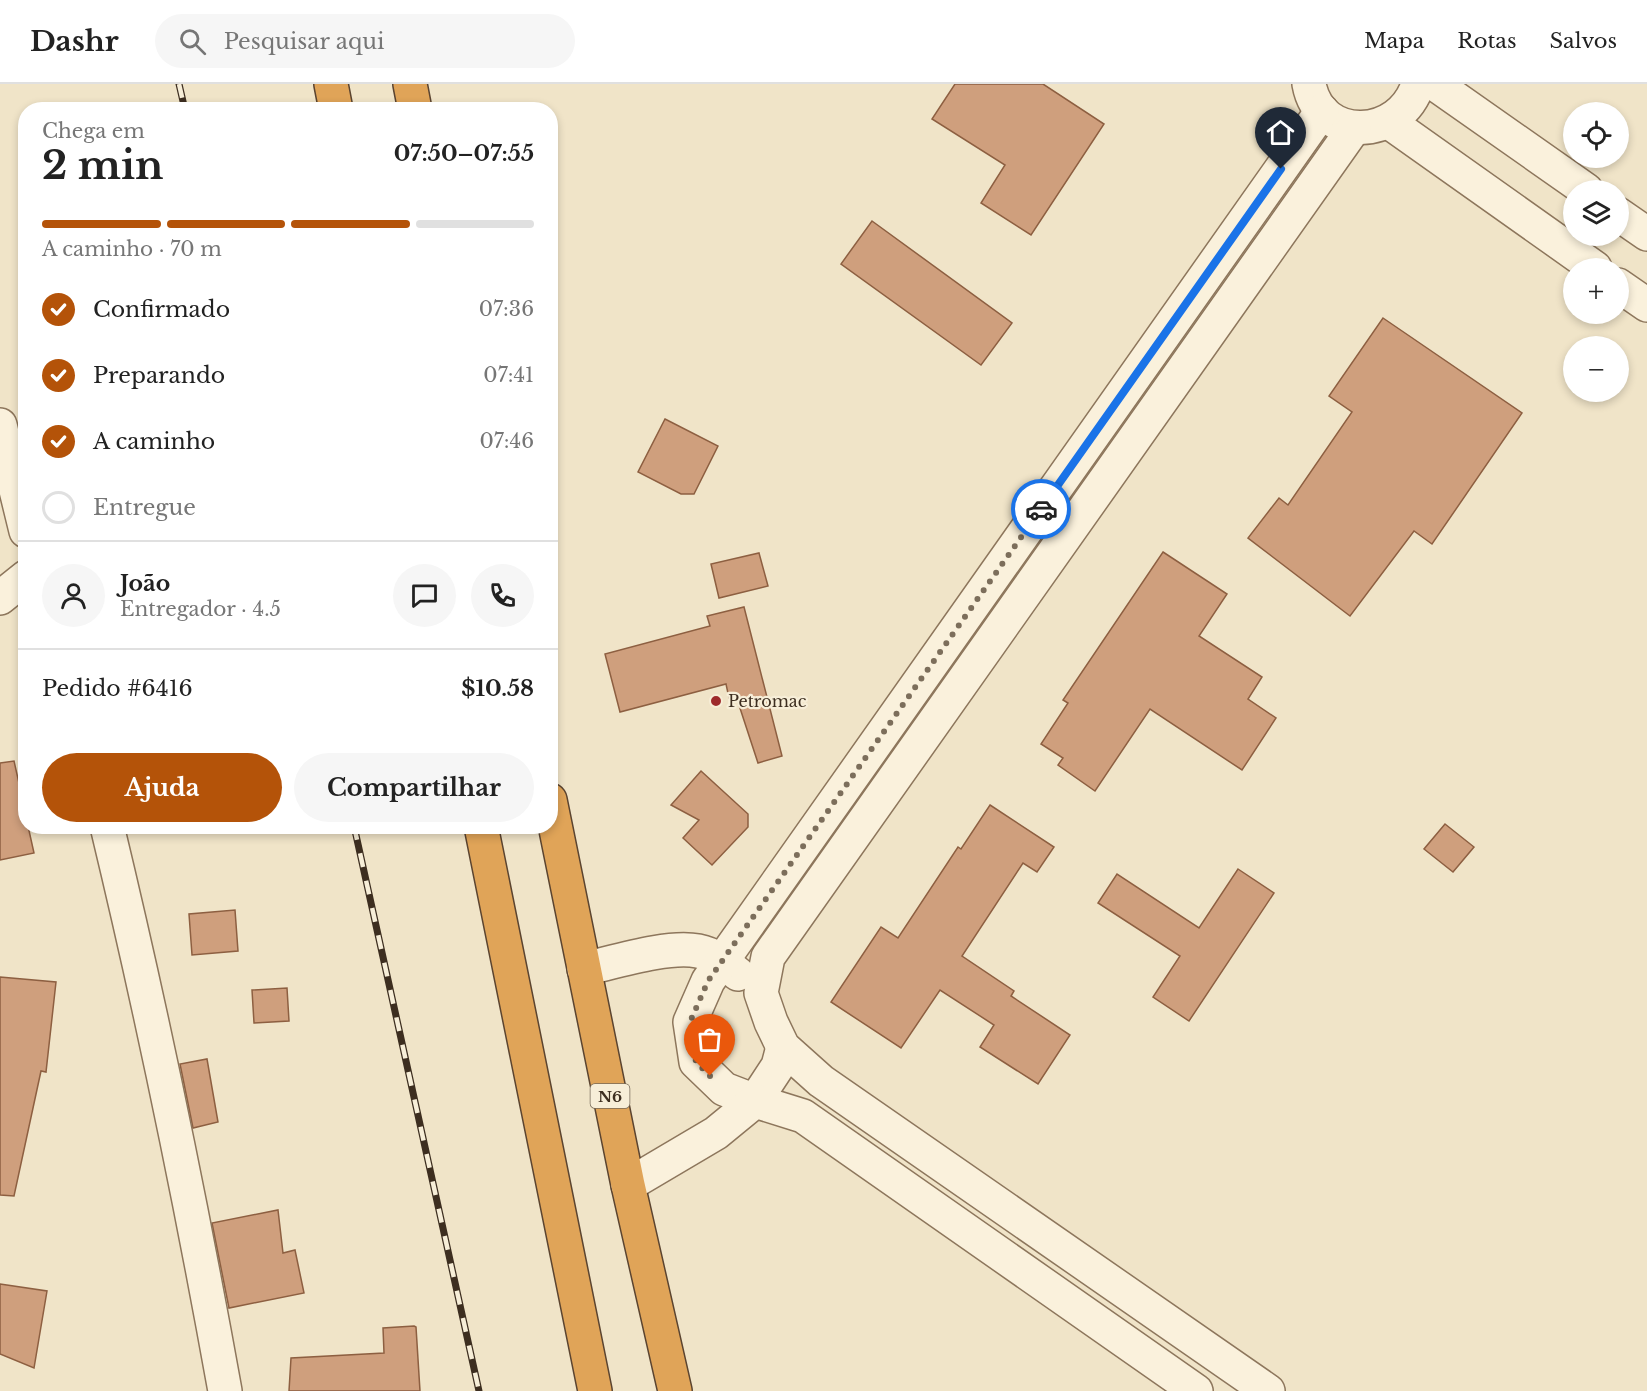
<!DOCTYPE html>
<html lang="pt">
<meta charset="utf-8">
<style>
body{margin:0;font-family:"Libre Baskerville",serif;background:#f6f6f6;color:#222;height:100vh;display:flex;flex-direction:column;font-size:22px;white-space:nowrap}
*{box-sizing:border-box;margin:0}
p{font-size:20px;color:#767676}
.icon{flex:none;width:33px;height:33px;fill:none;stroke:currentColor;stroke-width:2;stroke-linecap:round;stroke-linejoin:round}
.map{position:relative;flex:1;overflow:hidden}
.details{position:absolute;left:18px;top:18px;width:540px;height:732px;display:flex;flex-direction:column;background:#fff;border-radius:24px;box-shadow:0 3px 9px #0003}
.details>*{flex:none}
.controls{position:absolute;left:1563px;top:18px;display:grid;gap:12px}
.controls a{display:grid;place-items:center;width:66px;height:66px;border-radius:50%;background:#fff;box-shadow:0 3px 9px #0003;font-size:30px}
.pin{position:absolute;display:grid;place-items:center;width:51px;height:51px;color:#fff;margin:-62px -26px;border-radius:50% 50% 50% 0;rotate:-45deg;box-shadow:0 0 6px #0007}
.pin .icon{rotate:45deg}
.courier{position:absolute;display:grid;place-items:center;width:60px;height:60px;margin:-30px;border:4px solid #1a73e8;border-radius:50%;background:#fff;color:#222;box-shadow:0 2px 8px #0007}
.headline em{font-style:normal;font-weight:700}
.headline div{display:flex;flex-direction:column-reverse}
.headline{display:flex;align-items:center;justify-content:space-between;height:102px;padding:0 24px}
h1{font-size:39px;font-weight:700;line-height:45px}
.bar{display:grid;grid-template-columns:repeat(4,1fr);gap:9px 6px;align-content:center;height:72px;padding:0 24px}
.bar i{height:8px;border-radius:4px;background:#e0e0e0}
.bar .on{background:#b45309}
.bar p{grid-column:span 4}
.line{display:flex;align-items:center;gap:15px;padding:0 24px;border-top:2px solid #e0e0e0}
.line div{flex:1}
.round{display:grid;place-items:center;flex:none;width:63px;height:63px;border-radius:32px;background:#f6f6f6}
ol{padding:0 24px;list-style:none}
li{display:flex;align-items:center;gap:18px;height:66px}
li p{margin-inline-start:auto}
li .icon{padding:6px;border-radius:50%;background:#b45309;color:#fff;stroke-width:4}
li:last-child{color:#767676}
li i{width:33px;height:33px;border:3px solid #e0e0e0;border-radius:50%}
.button{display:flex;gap:12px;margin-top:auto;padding:12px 24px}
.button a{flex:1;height:69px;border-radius:36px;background:#b45309;color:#fff;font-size:24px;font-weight:700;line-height:69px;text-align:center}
.button a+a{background:#f6f6f6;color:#222}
header{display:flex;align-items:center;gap:36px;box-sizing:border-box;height:84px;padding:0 30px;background:#fff;border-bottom:2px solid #e0e0e0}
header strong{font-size:28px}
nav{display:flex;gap:33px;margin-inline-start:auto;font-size:21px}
.search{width:420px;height:54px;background:#f6f6f6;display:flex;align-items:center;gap:15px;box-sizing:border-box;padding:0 21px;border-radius:33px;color:#767676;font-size:22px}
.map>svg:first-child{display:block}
.building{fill:#cf9f7d;stroke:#8d5f41;stroke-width:1.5}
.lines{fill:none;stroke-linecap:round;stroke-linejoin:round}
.street-casing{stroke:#8d765c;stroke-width:36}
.highway-casing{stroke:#5b4430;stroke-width:36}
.street{stroke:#faf1dc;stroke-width:33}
.highway{stroke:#e0a458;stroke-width:33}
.rail-casing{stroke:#3d2e20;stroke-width:7}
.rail{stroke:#f7eed8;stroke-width:4.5;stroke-dasharray:14;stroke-linecap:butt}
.done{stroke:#7c6e5b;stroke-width:6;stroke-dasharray:0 10.8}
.route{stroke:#1a73e8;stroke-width:8}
.poi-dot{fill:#9e2a2b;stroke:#f7eed8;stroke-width:2}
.labels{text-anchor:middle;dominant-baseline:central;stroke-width:4.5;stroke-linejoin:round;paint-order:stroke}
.shield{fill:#f7eed8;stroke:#756857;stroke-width:1.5}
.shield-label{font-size:15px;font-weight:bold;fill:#3d2e20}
.poi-label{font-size:16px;fill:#3d2e20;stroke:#f7eed8;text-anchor:start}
</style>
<header>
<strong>Dashr</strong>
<div class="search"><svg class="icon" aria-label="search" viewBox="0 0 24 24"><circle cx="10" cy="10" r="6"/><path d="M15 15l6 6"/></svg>Pesquisar aqui</div>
<nav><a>Mapa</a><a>Rotas</a><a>Salvos</a></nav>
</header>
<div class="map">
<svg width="1647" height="1307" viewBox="0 0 1647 1307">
<rect width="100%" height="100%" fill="#f0e4c8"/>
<g class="building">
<path d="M955,0H1043L1104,40L1031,151L981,119L1005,81L932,35Z"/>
<path d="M872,137L1012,239L981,281L841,180Z"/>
<path d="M1383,234L1522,329L1432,460L1414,447L1350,532L1248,454L1279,414L1288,421L1352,328L1329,312Z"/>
<path d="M665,335L718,362L694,410H681L638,388Z"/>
<path d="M1163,468L1227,510L1199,552L1262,593L1248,615L1276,634L1242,686L1150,625L1095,707L1058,681L1063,674L1041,660L1068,619L1063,616Z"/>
<path d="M759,469L768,502L719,514L711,480Z"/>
<path d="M744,523L782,672L758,679L736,612L729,614L726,600L620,628L605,570L710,542L707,532Z"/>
<path d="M14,677L26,730V742H28L34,769L0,776V679Z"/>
<path d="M701,687L748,730V743L712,781L683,754L699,736L671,721Z"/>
<path d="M990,721L1054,763L1037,788L1023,779L962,872L1014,907L1011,912L1070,951L1038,1000L980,963L994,941L940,906L901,964L831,918L881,843L898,854L958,763L961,765Z"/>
<path d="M1445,740L1474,763L1453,788L1424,765Z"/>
<path d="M1238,785L1274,809L1189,937L1153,913L1180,872L1098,819L1117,790L1199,844Z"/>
<path d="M235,826L238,867L192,871L189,830Z"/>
<path d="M0,893L56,898L46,988L41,987L14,1112L0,1111Z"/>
<path d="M287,904L289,937L254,939L252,906Z"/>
<path d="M207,975L218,1038L193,1044L180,980Z"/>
<path d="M278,1126L283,1169L295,1166L304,1209L229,1224L212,1139Z"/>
<path d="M0,1200L47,1207L34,1284L0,1270Z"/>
<path d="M414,1242L416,1243L420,1307H289L291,1274L384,1269L383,1244Z"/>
</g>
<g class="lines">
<g class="street-casing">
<g id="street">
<path d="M1309,0C1320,60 1401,56 1418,0"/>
<path d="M1435,0L1586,106"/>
<path d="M1389,38L1595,184"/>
<path d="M1618,130L1647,150"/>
<path d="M1618,201L1647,221"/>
<path d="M0,341L26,447"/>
<path d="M0,514L26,493"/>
<path d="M107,742C152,929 191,1118 225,1307"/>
<path d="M584,885C615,878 668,861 698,867C714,870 726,880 738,890"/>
<path d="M783,963L778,982L755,1017L724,1005L696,978L690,938L708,897L1322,27"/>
<path d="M628,1101L716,1049L755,1017L803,1032L1196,1307"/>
<path d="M1268,1307L821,997L783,963L771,938L761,909L768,873L1354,44"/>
</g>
</g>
<g class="highway-casing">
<g id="highway">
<path d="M331,0L336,26"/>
<path d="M410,0L415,26"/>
<path d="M550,716L628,1101L675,1307"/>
<path d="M481,742L595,1307"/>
</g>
</g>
<use href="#street" class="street"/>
<use href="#highway" class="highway"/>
<g class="rail-casing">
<g id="rail">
<path d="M179,0L185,26"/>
<path d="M354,742L479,1307"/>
</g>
</g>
<use href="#rail" class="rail"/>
</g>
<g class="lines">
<path class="done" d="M710,992L696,978L690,938L708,897L1041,425"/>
<path class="route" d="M1041,425L1281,85"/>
</g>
<circle class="poi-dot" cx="716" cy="617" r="6"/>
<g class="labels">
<rect class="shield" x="590.5" y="1000" width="39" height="24" rx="4.5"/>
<g class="shield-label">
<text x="610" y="1012">N6</text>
</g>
<g class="poi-label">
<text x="728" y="617">Petromac</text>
</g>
</g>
</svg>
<div class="controls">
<a><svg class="icon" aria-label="locate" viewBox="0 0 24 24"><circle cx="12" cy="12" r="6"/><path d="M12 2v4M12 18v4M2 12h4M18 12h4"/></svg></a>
<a><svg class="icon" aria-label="layers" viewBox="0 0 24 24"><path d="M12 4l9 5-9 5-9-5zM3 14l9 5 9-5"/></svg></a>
<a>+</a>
<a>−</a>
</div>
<div class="pin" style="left:710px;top:992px;background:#ea580c"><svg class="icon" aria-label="bag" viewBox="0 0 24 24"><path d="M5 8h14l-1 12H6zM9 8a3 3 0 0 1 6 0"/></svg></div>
<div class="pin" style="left:1281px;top:85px;background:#1f2937"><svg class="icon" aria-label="home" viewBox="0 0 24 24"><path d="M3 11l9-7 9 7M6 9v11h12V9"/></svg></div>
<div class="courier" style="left:1041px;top:425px"><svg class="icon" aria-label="car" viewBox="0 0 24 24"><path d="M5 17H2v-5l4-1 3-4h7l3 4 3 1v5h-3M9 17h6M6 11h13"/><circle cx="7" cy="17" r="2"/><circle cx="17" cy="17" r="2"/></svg></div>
<section class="details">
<div class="headline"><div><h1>2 min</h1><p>Chega em</p></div><em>07:50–07:55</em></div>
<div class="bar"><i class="on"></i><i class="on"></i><i class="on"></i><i></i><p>A caminho · 70 m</p></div>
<ol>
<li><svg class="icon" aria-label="check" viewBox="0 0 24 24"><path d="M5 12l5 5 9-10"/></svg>Confirmado<p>07:36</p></li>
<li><svg class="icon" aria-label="check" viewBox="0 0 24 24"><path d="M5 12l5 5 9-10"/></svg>Preparando<p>07:41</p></li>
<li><svg class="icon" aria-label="check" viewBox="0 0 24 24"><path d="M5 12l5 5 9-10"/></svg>A caminho<p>07:46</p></li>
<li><i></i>Entregue</li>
</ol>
<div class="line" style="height:108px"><a class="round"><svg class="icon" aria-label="person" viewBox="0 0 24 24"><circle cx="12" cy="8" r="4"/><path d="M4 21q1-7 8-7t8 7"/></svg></a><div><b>João</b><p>Entregador · 4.5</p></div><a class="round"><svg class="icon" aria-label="chat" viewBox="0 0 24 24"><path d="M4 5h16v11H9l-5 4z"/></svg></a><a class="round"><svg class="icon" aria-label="phone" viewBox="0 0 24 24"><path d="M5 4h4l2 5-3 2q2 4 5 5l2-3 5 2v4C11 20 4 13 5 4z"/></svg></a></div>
<div class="line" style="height:78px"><div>Pedido #6416</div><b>$10.58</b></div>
<div class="button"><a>Ajuda</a><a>Compartilhar</a></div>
</section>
</div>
